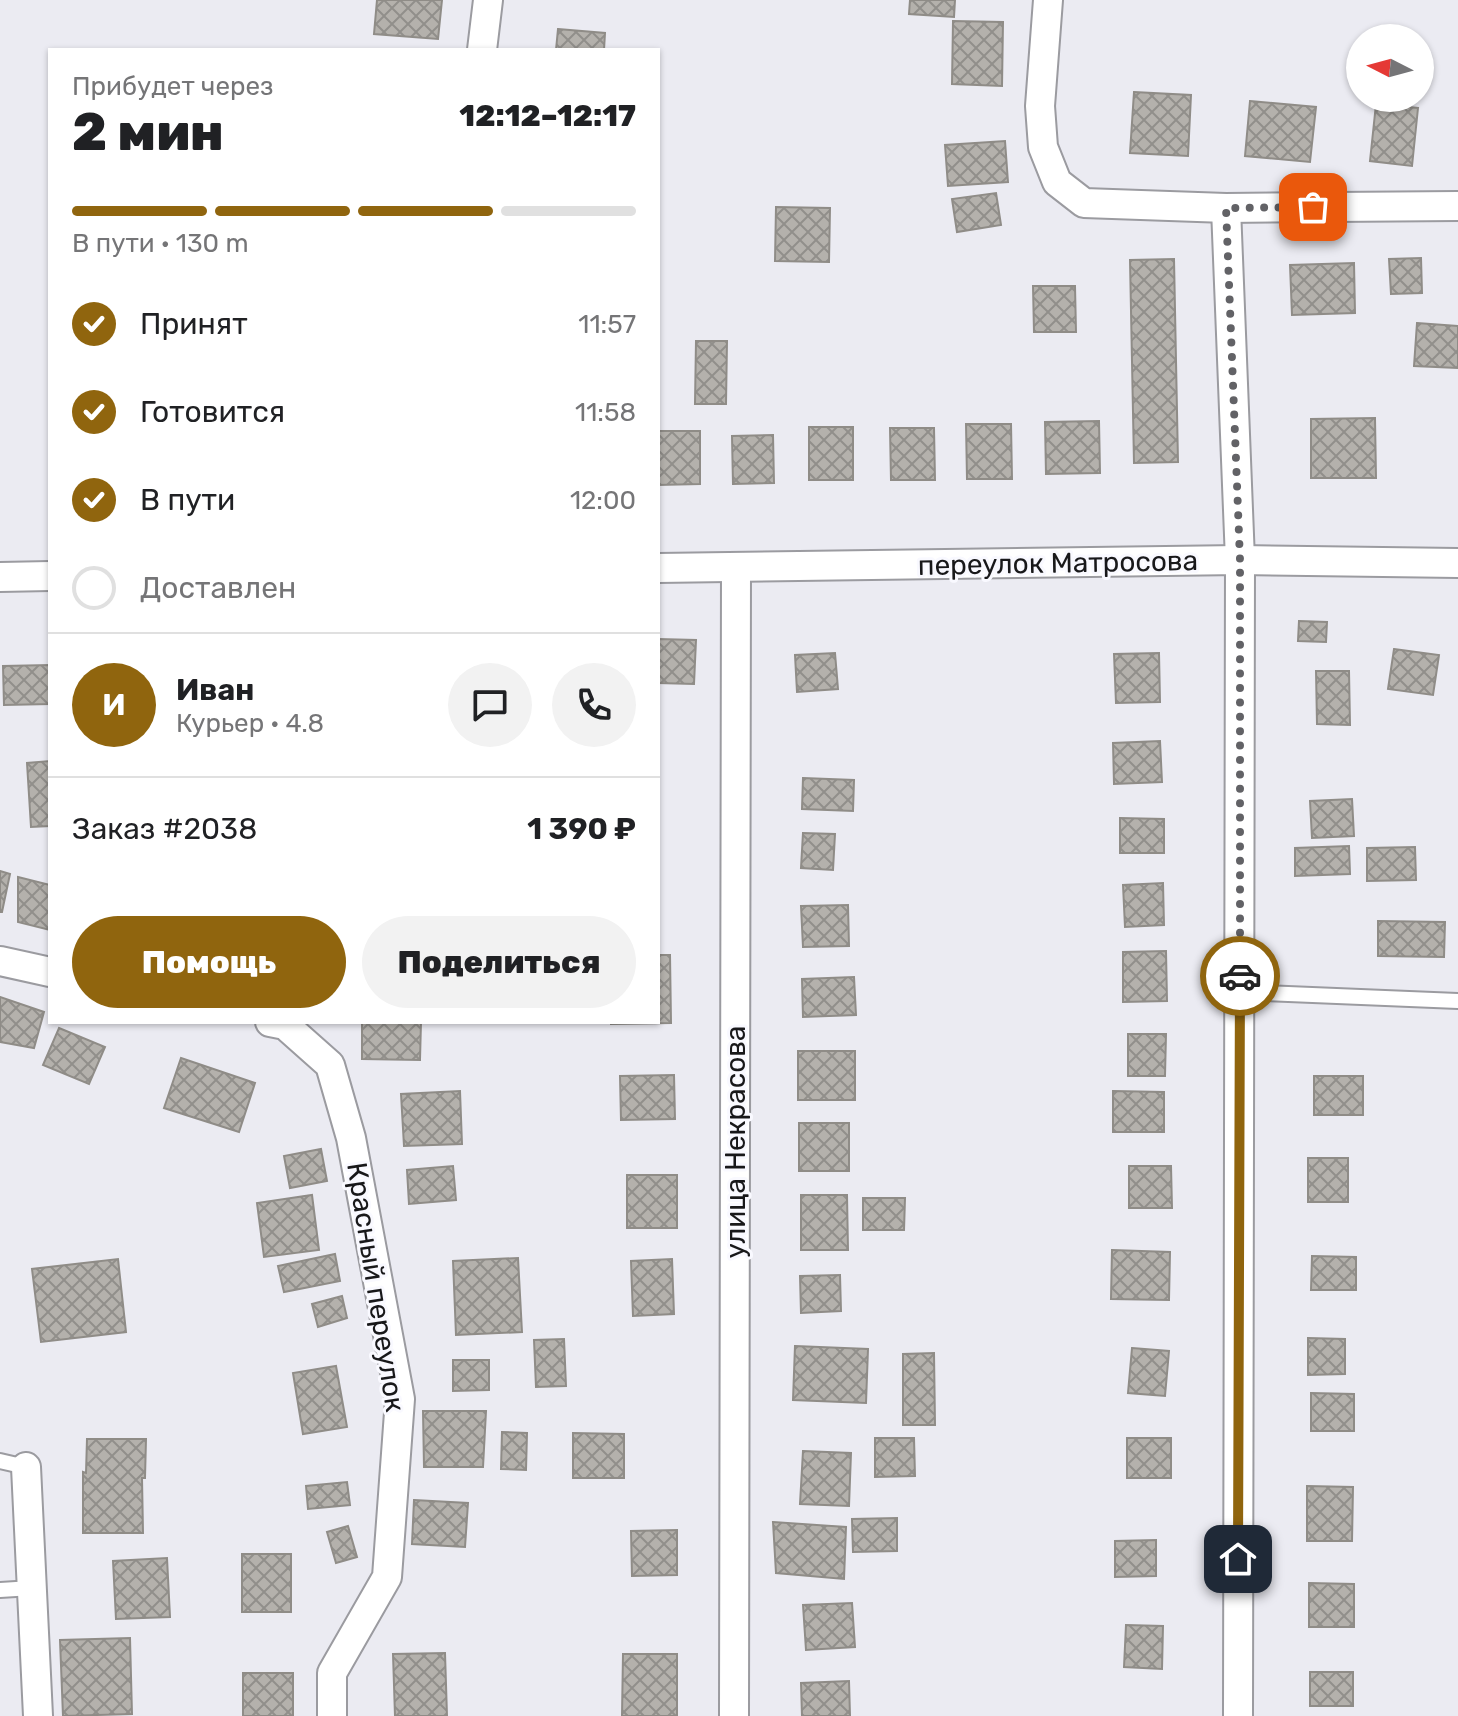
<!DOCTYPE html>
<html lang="ru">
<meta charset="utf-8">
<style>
body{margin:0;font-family:Rubik,sans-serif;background:#f2f2f2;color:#202124;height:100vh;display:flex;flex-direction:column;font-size:30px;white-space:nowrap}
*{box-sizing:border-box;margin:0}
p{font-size:26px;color:#757577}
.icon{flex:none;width:44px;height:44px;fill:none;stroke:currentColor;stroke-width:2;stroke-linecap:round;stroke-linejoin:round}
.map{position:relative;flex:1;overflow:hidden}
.panel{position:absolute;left:48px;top:48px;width:612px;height:976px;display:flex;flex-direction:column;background:#fff;border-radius:0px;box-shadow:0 2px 6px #0004}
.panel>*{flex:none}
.needle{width:52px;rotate:276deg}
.buttons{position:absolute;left:1346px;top:24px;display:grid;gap:16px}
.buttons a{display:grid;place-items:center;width:88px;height:88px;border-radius:50%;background:#fff;box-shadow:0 2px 6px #0004;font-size:40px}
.pin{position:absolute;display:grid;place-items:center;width:68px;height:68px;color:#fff;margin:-34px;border-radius:16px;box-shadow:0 4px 12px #0006}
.courier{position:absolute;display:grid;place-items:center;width:80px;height:80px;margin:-40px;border:6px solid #90650e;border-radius:50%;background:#fff;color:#222;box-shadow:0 2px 10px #0007}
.summary em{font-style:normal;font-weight:800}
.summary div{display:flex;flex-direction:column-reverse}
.summary{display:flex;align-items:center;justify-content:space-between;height:136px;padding:0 24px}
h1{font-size:52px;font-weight:800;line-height:60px}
.bar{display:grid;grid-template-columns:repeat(4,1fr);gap:12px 8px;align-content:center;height:96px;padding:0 24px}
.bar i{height:10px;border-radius:6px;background:#e0e0e0}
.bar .selected{background:#90650e}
.bar p{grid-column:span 4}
.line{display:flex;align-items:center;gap:20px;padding:0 24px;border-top:2px solid #e0e0e0}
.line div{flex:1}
.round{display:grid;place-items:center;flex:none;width:84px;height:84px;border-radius:42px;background:#f2f2f2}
ol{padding:0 24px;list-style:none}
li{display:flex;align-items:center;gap:24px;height:88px}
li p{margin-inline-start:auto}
li .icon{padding:8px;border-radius:50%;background:#90650e;color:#fff;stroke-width:4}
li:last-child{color:#757577}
li i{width:44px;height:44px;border:4px solid #e0e0e0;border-radius:50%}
.button{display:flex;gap:16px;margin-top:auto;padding:16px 24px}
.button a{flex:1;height:92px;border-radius:48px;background:#90650e;color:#fff;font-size:32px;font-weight:800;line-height:92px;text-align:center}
.button a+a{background:#f2f2f2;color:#202124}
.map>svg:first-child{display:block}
.building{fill:url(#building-cross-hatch);stroke:#8f8c87;stroke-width:2}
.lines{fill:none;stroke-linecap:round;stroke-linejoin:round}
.lane-casing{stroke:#9b9ba0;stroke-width:18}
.street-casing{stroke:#9b9ba0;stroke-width:32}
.lane{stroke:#fff;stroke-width:14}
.street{stroke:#fff;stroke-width:28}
.done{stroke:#626266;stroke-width:8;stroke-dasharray:0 14.4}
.route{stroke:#90650e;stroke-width:10}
.labels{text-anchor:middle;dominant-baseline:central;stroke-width:6;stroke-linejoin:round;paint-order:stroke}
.street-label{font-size:28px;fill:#18181a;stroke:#f9f9ff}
</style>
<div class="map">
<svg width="1458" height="1716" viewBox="0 0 1458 1716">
<defs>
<pattern id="building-cross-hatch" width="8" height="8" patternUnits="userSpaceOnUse" patternTransform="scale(2)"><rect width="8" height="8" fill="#b4b1ac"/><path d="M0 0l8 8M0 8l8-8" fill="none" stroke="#918f8b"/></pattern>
</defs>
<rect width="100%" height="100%" fill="#ebebf2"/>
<g class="building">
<path d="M377,0H442L438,39L374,34Z"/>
<path d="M910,0H955L954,17L909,14Z"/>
<path d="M953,21L1003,22L1002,86L952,84Z"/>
<path d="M558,29L605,33L604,50H556Z"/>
<path d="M1134,92L1191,95L1188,156L1130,153Z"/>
<path d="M1250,101L1316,107L1310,162L1245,156Z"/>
<path d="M1376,104L1418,108L1412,166L1370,161Z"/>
<path d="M1005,141L1008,182L948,186L945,145Z"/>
<path d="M996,193L1001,225L957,232L952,199Z"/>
<path d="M776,207L830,208L829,262L775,261Z"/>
<path d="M1421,258L1422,293L1391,294L1389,259Z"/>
<path d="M1174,259L1178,462L1134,463L1130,260Z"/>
<path d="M1354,263L1355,313L1292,315L1290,265Z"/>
<path d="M1033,286H1075L1076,332H1034Z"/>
<path d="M1417,323L1458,326V368L1414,366Z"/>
<path d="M696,341H727L726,404H695Z"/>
<path d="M1375,418L1376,478H1311V419Z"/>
<path d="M1099,421L1100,473L1046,474L1045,422Z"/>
<path d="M966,424H1011L1012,479H967Z"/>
<rect x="809" y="427" width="44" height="53"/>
<path d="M890,428H934L935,480H891Z"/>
<path d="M658,431H700V484L658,485Z"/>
<path d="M773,435L774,483L733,484L732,436Z"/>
<path d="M1299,621L1327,622L1326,642L1298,641Z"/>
<path d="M658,639L696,640L694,684L658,683Z"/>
<path d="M1394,649L1439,655L1433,695L1388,689Z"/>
<path d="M835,653L838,689L797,692L795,655Z"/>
<path d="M1159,653L1160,702L1116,703L1114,654Z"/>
<path d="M50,665V704L4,705L3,666Z"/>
<path d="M1316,671H1349L1350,725L1317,724Z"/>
<path d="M1160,741L1162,782L1114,784L1113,743Z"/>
<path d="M50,761V826L31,827L27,763Z"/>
<path d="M803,778L854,780L853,811L802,809Z"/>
<path d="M1352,799L1354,836L1312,838L1310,801Z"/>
<path d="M1120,818L1164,819V853H1120Z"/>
<path d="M803,833L835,834L833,870L801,868Z"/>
<path d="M1349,846L1350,874L1295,876V848Z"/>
<path d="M1415,847L1416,880L1367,881V848Z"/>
<path d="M0,871L10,874L2,912H0Z"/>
<path d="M18,877L50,885V930L18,922Z"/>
<path d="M1163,883L1164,925L1125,927L1123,885Z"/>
<path d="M848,905L849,946L803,947L801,906Z"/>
<path d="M1378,921L1445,922L1444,957L1378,956Z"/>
<path d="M1166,951L1167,1001L1123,1002V952Z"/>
<path d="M658,955H670L671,1023L611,1024V1022H658Z"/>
<path d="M854,977L856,1015L803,1017L802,979Z"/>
<path d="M0,997L44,1012L34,1048L0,1042Z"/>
<path d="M362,1022H421L420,1060L362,1059Z"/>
<path d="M59,1028L105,1047L89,1084L43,1065Z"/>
<path d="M1128,1034H1166L1165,1076H1128Z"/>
<rect x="798" y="1051" width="57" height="49"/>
<path d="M181,1058L255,1083L239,1132L164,1108Z"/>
<path d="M674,1075L675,1119L621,1120L620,1076Z"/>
<rect x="1314" y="1076" width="49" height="39"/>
<path d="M460,1091L462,1144L404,1146L401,1094Z"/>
<path d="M1113,1091L1164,1092V1132H1113Z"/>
<rect x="799" y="1123" width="50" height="48"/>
<path d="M321,1149L327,1181L290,1188L284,1156Z"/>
<rect x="1308" y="1158" width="40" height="44"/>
<path d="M453,1166L456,1200L409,1204L407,1170Z"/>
<path d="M1129,1166H1171L1172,1208H1129Z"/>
<rect x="627" y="1175" width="50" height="53"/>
<path d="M312,1195L319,1250L264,1257L257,1203Z"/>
<path d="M801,1195H847L848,1250H801Z"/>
<path d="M863,1198H905L904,1230H863Z"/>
<path d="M1112,1250L1170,1252L1169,1300L1111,1299Z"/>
<path d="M335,1254L340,1281L284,1292L278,1266Z"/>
<path d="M1312,1256L1356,1257V1290H1311Z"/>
<path d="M518,1258L522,1332L456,1335L453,1261Z"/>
<path d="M118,1259L126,1332L41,1342L32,1269Z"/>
<path d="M672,1259L674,1314L633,1316L631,1261Z"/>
<path d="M840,1275L841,1311L801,1313L800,1276Z"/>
<path d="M342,1296L347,1318L318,1327L312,1304Z"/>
<path d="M1308,1338L1345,1339V1374L1308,1375Z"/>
<path d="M564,1339L566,1386L536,1387L534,1340Z"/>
<path d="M795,1346L868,1349L866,1403L793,1400Z"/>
<path d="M1132,1348L1169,1351L1165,1396L1128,1393Z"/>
<path d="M934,1353L935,1425H903V1354Z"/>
<path d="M453,1360H489V1390L453,1391Z"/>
<path d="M336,1366L347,1427L303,1434L293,1373Z"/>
<path d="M1311,1393L1354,1394V1431H1311Z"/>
<path d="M423,1411H486L483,1467H424Z"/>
<path d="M502,1432L527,1433L526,1470L501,1469Z"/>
<path d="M573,1433L624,1434V1478H573Z"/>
<path d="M875,1438H914L915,1476L875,1477Z"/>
<rect x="1127" y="1438" width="44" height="40"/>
<path d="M87,1439H146L145,1478H142L143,1533H83V1472L86,1473Z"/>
<path d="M803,1451L851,1453L849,1506L800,1504Z"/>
<path d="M347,1482L350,1505L308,1509L306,1486Z"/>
<path d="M1307,1486L1353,1487L1352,1541H1307Z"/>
<path d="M414,1500L468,1503L465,1547L412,1544Z"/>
<path d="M897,1518V1551L853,1552L852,1519Z"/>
<path d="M773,1522L846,1527L844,1579L776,1573Z"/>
<path d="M348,1526L357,1557L336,1563L327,1532Z"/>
<path d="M677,1530V1575L632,1576L631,1531Z"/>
<path d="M1156,1540V1576L1115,1577V1541Z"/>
<rect x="242" y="1554" width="49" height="58"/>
<path d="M167,1558L170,1617L116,1619L113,1561Z"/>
<path d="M1309,1583L1354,1584V1627H1309Z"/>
<path d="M852,1603L855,1647L806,1650L803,1605Z"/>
<path d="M1126,1625L1163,1626L1162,1669L1124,1667Z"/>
<path d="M130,1638L132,1714L63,1716L60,1640Z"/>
<path d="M445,1653L447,1716H395L393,1654Z"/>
<path d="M623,1654H677V1716H622Z"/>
<rect x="1310" y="1672" width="43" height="34"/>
<rect x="243" y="1673" width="50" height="43"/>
<path d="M849,1681L850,1716H802L801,1683Z"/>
</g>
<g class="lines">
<g class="lane-casing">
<g id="lane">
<path d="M1240,992L1458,1001"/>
<path d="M0,1461L26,1467"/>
<path d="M0,1590L32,1588"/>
</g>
</g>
<g class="street-casing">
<g id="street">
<path d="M1048,0L1040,106L1043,147L1057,182L1084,203L1226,208L1458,206"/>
<path d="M482,50L488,0"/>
<path d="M1226,208L1240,560L1238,1716"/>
<path d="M658,568L1240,560L1458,563"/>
<path d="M0,577L50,576"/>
<path d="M0,961L50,972"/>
<path d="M270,1022L285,1025L330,1065L351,1138L400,1399L387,1577L332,1673V1716"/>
<path d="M26,1467L38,1716"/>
<path d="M734,1716L736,567"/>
</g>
</g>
<use href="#lane" class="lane"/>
<use href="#street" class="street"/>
</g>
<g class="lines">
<path class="done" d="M1240,976V560L1226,208L1313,207"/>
<path class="route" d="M1238,1559L1240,976"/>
</g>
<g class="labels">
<g class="street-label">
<text transform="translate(1058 563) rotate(-1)">переулок Матросова</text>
<text transform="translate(735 1142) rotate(-90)">улица Некрасова</text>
<text transform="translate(376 1287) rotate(81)">Красный переулок</text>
</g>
</g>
</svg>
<div class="buttons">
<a><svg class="needle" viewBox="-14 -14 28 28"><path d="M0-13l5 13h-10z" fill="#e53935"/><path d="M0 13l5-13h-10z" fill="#757577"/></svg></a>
</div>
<div class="pin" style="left:1313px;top:207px;background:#ea580c"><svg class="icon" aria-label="bag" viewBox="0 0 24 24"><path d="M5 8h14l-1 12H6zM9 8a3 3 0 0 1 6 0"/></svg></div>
<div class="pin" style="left:1238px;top:1559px;background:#1f2937"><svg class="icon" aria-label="home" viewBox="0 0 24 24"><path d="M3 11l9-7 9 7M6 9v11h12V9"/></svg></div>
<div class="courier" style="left:1240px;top:976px"><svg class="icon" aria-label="car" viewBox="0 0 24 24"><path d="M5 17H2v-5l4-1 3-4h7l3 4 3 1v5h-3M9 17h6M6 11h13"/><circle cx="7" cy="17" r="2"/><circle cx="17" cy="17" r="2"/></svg></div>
<section class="panel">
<div class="summary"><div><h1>2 мин</h1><p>Прибудет через</p></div><em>12:12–12:17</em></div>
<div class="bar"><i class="selected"></i><i class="selected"></i><i class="selected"></i><i></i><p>В пути · 130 m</p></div>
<ol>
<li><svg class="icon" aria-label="check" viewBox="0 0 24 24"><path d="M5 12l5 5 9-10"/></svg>Принят<p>11:57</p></li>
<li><svg class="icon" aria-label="check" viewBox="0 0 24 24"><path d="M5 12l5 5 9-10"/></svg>Готовится<p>11:58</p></li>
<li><svg class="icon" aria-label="check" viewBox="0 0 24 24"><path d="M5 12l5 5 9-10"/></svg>В пути<p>12:00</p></li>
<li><i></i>Доставлен</li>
</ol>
<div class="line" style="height:144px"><b class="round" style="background:#90650e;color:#fff">И</b><div><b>Иван</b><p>Курьер · 4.8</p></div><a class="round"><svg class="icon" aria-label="chat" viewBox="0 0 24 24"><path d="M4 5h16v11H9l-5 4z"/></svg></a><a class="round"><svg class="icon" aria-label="phone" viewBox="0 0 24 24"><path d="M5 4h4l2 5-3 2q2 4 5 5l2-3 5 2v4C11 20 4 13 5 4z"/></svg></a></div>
<div class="line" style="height:104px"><div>Заказ #2038</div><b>1 390 ₽</b></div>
<div class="button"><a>Помощь</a><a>Поделиться</a></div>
</section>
</div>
